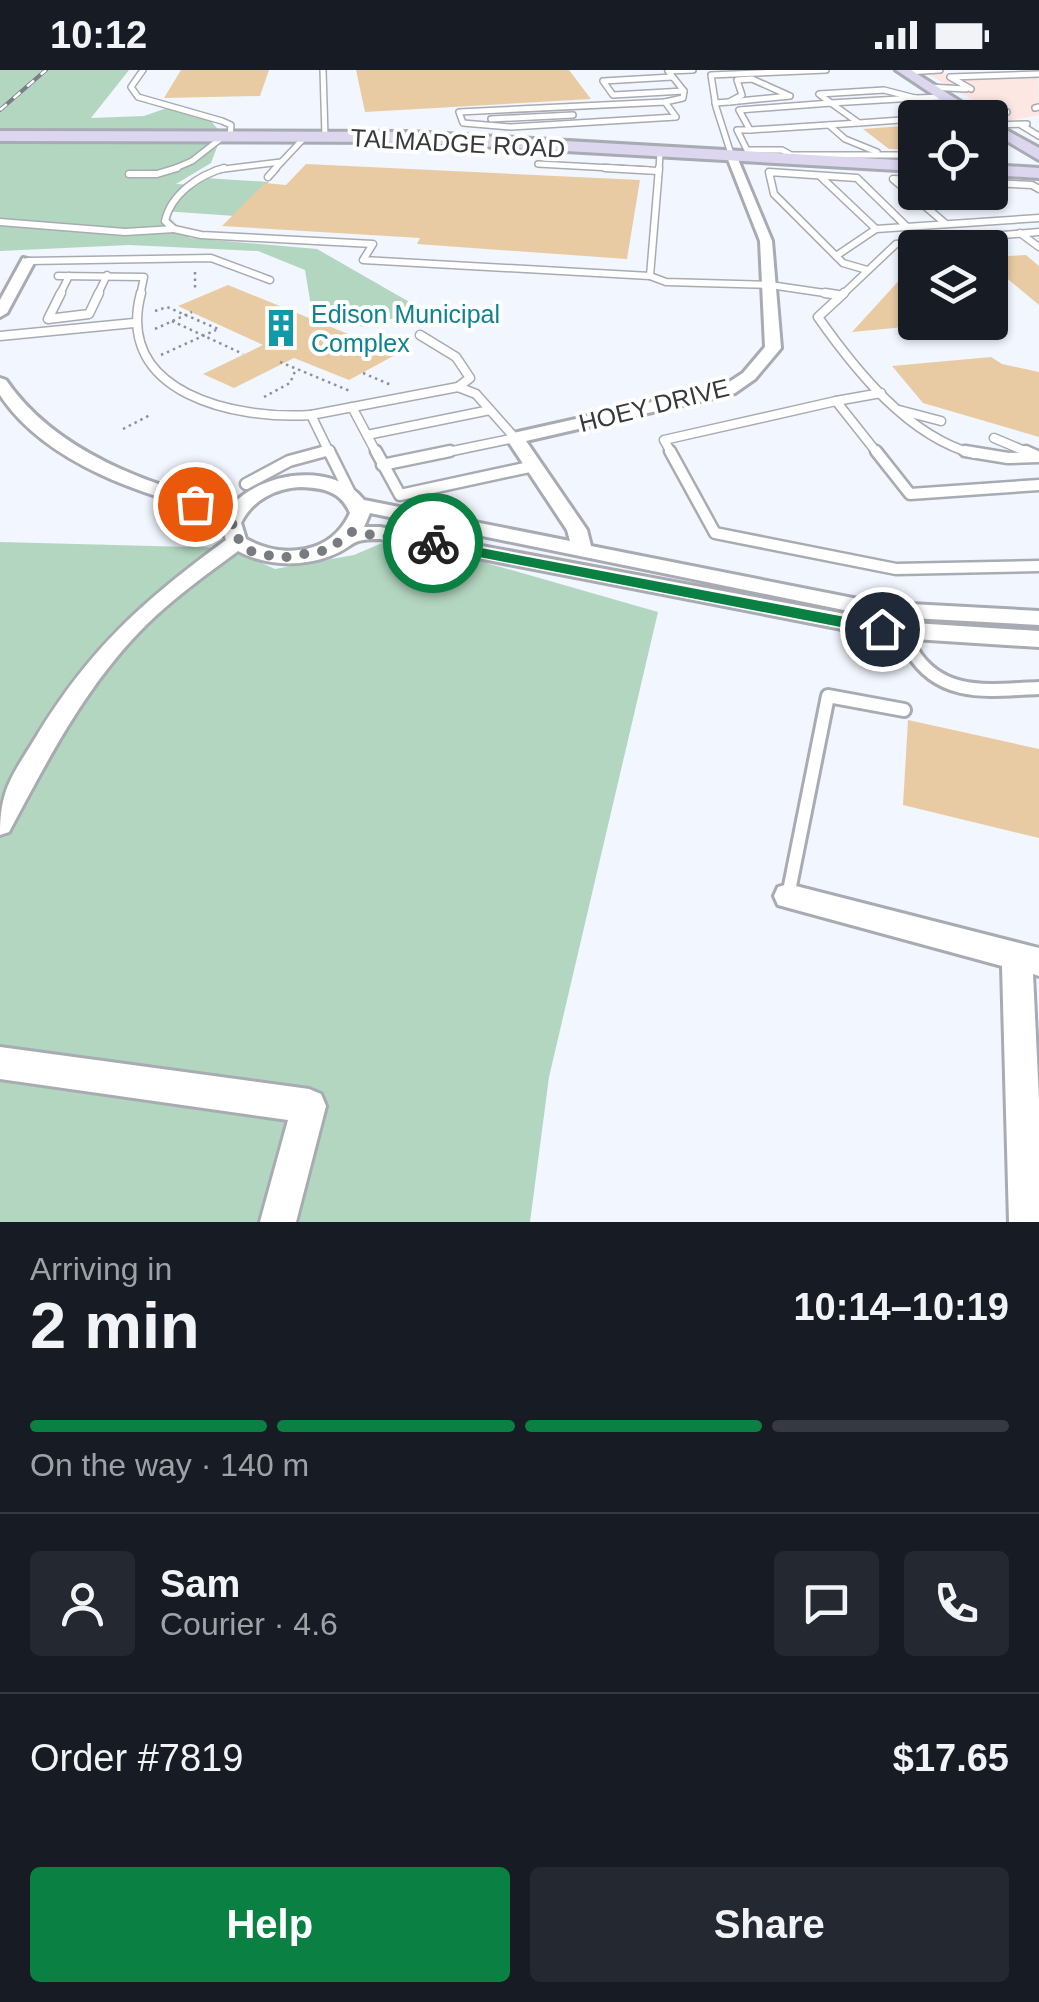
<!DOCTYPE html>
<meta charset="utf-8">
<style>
body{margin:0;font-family:Helvetica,sans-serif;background:#242831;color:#f1f3f6;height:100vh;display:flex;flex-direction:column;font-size:38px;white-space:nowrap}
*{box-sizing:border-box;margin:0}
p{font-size:32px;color:#9ea1a6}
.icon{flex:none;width:55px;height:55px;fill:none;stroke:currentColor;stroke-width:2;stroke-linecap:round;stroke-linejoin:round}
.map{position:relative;height:1152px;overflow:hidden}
.side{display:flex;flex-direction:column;background:#171b24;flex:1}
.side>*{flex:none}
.controls{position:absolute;left:898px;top:30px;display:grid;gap:20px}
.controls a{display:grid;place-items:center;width:110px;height:110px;border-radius:10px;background:#171b24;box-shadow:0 2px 8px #0004;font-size:50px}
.pin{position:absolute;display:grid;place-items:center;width:85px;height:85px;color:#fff;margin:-42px;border:5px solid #fff;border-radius:50%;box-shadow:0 2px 10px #0007}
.courier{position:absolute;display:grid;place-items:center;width:100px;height:100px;margin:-50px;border:8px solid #0b8043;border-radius:50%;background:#fff;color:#222;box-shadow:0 2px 12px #0007}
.headline em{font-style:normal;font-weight:700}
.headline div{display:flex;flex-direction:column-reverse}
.headline{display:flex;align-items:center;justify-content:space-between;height:170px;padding:0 30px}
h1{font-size:65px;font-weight:700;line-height:75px}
.bar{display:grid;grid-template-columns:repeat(4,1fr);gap:15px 10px;align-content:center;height:120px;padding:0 30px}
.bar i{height:12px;border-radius:8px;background:#363941}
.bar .on{background:#0b8043}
.bar p{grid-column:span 4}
.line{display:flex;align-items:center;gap:25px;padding:0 30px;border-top:2px solid #363941}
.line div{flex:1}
.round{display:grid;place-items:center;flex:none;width:105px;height:105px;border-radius:10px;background:#242831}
.primary-button{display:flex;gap:20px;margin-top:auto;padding:20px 30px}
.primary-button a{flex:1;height:115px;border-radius:10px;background:#0b8043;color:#fff;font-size:40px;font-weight:700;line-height:115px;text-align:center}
.primary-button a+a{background:#242831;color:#f1f3f6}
.status{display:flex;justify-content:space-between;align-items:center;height:70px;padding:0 50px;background:#171b24;direction:ltr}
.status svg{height:28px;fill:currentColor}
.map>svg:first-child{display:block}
.commercial{fill:#fce7e3}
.green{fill:#b3d6c1}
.building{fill:#e9cba3}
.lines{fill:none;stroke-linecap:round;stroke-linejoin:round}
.lane-far4-casing{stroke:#a8abb2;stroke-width:8}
.lane-far3-casing{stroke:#a8abb2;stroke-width:9}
.lane-far2-casing{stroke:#a8abb2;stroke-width:11}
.lane-far1-casing{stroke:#a8abb2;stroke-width:15}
.lane-casing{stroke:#a8abb2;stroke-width:18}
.street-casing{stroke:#a8abb2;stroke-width:6}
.secondary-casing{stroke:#a8abb2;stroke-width:6}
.path{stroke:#8e9196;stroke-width:2.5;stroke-dasharray:2.5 4;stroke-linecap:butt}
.lane-far4{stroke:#fff;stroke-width:5}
.lane-far3{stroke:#fff;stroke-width:6}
.lane-far2{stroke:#fff;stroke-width:8}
.lane-far1{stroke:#fff;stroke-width:10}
.lane{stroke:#fff;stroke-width:12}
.street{fill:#fff;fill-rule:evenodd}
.secondary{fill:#dcd6ef;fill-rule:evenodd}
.rail-casing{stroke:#7c7e83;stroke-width:4}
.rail{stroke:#fff;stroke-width:2.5;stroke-dasharray:9;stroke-linecap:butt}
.route{fill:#0b8043}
.done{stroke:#787b80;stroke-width:10;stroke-dasharray:0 18}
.labels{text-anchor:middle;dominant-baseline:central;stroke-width:8;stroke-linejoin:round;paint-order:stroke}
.far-street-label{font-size:25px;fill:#37393c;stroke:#fff}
.far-culture-label{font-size:25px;fill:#0d838f;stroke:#fff;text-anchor:start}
</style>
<div class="status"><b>10:12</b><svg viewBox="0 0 49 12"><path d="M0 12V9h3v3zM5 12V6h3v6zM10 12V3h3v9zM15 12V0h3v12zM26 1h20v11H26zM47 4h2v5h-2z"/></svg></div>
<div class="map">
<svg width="1039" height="1152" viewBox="0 0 1039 1152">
<rect width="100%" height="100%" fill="#f2f6fe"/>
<path class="commercial" d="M1038,0L1039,45L1009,51L928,4Z"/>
<g class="green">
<path d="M0,0H129L91,48L144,46L167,38L209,49L222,64L211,93L176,114L197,115L205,108L269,112L235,146L163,141L190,168L317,179L446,253L380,248L363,257L311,236L305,200L258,181L129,175L0,181Z"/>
<path d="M396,467L658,542L549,1007L530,1152H0V472L229,478L275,499L354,485Z"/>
</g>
<g class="building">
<path d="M181,0H269L260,26L164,28Z"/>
<path d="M356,0H569L591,29L365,42Z"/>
<path d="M915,55V80L889,79L863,59Z"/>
<path d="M306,94L640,110L627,189L417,174L420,168L222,156L265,113L286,115Z"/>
<path d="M1026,185L1039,196V235L990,194V187Z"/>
<path d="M915,193V256L852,262Z"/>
<path d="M228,215L397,284L349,310L294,288L234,318L203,304L263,275L178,236Z"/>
<path d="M991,287L1002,294L1039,302V367L923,333L892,296Z"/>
<path d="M908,650L1039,679V768L903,735Z"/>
</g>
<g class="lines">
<g class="lane-far4-casing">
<g id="lane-far4">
<path d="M143,0L131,17L138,27L222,51L231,55L230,66"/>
<path d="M323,0L325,66"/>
<path d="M906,2L940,0"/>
<path d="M672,7L603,11L613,25L684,21"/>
<path d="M752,9L790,26L729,32L742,25L737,10Z"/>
<path d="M929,17L966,19"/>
<path d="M971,19L950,7L1039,4"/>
<path d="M915,28L948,48"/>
<path d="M915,28L945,27"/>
<path d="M665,32L676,47L511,57L463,53L459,42Z"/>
<path d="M665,32L683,28L684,21L668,1L693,0"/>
<path d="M715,33L729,32"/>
<path d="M831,33L859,53L750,60L739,40Z"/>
<path d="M831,33L819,24L884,20L915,28"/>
<path d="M831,33L915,28"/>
<path d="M1035,38L1039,37"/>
<path d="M976,46L1007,42"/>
<path d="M491,49L573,45"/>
<path d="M859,53L915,49"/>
<path d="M829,55L845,69L877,82"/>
<path d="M990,55L1027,54"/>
<path d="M1021,55L1039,66"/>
<path d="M750,60H737L747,80H782L791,85H909L915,90"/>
<path d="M732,87L716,37L711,5L826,0"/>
<path d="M538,94L648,100"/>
<path d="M171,100L192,91L224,66"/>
<path d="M216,100L281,92"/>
<path d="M274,100L306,66"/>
<path d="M659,100L660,83"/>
</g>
</g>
<g class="lane-far3-casing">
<g id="lane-far3">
<path d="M224,98C199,105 171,124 165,151L174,159L201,165L373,174L363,190L650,206L659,98"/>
<path d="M605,98L658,101"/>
<path d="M129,104H157L177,98"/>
<path d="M268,107L276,98"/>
<path d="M821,107L876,159"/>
<path d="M915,110L893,109L946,154"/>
<path d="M990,113L1032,115L1039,119"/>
<path d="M0,152L125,162L174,159"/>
<path d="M1020,163L1039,177"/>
<path d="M836,186L876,159L1039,148"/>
<path d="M28,191L211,188L270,210"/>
<path d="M867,200L843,193L774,124L769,102L857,108L906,156"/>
<path d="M58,206L144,207L140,226"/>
<path d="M650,206L666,212L770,215L838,225"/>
<path d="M59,226L69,206"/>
<path d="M97,226L107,205"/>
<path d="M841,226L896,174L1039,162"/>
</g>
</g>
<g class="lane-far2-casing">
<g id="lane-far2">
<path d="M61,223L48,249L89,244L99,223"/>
<path d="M141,223C114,324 236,350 311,345L330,384"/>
<path d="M825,223L838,225"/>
<path d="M844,223L818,247C856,301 908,366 974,384"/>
<path d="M420,265L456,287L470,308L458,317"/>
<path d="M0,266L134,253"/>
<path d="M352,337L377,384"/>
<path d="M899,340L941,351"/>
<path d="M311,345L458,317L476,324L515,368"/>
<path d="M367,365L490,340"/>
<path d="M994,368L1032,384"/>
<path d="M316,384L330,380"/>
<path d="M438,384L515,368"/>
<path d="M672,384L664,370L836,331"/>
<path d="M878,384L836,331L881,323"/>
</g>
</g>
<g class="lane-far1-casing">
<g id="lane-far1">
<path d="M329,381L351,425"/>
<path d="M376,381L400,425L534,396"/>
<path d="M670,381L715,463L896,499L1039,496"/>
<path d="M876,381L910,424L1039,415"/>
<path d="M965,381L1008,388L1039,387"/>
<path d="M1026,381L1035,385"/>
<path d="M382,395L450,381"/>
<path d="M246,414L289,391L326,381"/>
<path d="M902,561L913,583"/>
</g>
</g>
<g class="lane-casing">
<g id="lane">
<path d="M912,581C941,629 990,620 1039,618"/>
<path d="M788,826L828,626L904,640"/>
</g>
</g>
<g class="street-casing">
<g id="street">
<path d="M732,84L737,87L772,171L781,278L755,309L735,323L526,371L587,460L591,476L873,532L1039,541V555L873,546L370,443L364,457H380L883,551L1039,561V577L883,567L380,469C346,469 357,476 330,486C301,497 266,496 238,481C207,504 175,527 147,554C87,613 48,689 9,762L0,765C0,719 12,706 36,667C90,578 143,531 226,470L221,453L225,445C148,427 46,395 0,325V308L6,310C55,382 150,416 232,435C263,401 334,392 364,430L570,471L567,460L506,368L509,364L723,316L743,303L765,277L760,171L727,87ZM301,417C323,418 341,421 350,443C331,485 283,489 246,469L241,453C252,430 276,418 301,417Z"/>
<path d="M23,188L35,191L7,243L0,247V230Z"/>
<path d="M788,814L1039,878V906L1033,904L1039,1030V1152H1009L1002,896L778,835L774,826L778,817Z"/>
<path d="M0,977L309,1019L321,1024L326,1036L296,1152H260L288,1050L0,1009Z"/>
</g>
</g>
<g class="secondary-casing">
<g id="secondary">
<path d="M896,0H911L986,48H968Z"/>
<path d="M990,51L1039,78V90L990,61Z"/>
<path d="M0,61L410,62L915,91V101L410,72L0,71Z"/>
<path d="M990,95L1039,98V108L990,105Z"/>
</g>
</g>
<g class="path">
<path d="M195,202V219"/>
<path d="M155,241L167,237L218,259"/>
<path d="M172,251L243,284"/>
<path d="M155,259L192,242"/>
<path d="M161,285L216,260"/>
<path d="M280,292L350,321"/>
<path d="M363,303L391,315"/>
<path d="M264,327L290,313L296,299"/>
<path d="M123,359L150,345"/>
</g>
<use href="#lane-far4" class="lane-far4"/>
<use href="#lane-far3" class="lane-far3"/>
<use href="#lane-far2" class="lane-far2"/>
<use href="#lane-far1" class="lane-far1"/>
<use href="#lane" class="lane"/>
<use href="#street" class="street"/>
<use href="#secondary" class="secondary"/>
<g class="rail-casing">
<path id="rail" d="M0,40L46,0"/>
</g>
<use href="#rail" class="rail"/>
</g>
<path class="route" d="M433,469L882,554L890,559L882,565L428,477L426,473Z"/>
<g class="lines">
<path class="done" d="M195,434L235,441L231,461L250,481L280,488L328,480L352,462L433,473"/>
</g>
<defs>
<g id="building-bare" transform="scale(3)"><path d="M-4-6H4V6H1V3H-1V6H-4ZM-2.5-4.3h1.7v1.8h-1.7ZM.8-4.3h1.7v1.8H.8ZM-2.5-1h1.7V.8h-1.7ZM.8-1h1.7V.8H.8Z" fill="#0f9aa8" stroke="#fff" stroke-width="2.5" paint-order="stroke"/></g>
</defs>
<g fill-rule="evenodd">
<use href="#building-bare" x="281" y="258"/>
</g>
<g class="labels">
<g class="far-street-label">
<text transform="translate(458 73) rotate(3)">TALMADGE ROAD</text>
<text transform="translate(654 335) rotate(-14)">HOEY DRIVE</text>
</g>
<g class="far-culture-label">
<text x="311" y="244">Edison Municipal<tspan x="311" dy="29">Complex</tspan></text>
</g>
</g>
</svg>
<div class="controls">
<a><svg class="icon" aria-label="locate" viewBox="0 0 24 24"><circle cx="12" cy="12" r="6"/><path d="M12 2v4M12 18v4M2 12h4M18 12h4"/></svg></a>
<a><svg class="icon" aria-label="layers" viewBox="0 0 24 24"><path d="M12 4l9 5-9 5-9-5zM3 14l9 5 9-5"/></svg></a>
</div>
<div class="pin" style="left:195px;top:434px;background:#ea580c"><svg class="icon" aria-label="bag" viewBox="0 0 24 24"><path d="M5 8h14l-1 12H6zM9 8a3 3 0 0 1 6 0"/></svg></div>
<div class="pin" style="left:882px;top:559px;background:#1f2937"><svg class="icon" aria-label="home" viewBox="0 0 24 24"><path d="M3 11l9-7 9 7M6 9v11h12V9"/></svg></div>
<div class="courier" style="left:433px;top:473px"><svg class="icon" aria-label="bike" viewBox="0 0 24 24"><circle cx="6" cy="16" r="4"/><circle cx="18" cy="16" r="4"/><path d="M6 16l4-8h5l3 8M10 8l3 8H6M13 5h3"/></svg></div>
</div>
<section class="side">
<div class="headline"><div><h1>2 min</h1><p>Arriving in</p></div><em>10:14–10:19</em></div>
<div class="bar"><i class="on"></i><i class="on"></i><i class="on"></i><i></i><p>On the way · 140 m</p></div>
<div class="line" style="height:180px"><a class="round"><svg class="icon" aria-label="person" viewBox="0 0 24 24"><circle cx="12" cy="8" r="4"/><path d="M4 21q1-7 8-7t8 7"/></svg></a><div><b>Sam</b><p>Courier · 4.6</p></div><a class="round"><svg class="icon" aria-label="chat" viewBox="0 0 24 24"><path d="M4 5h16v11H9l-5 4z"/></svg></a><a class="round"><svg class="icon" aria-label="phone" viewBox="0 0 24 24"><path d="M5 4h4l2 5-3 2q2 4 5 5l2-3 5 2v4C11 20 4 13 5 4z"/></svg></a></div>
<div class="line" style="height:130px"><div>Order #7819</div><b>$17.65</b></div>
<div class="primary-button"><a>Help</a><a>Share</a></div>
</section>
